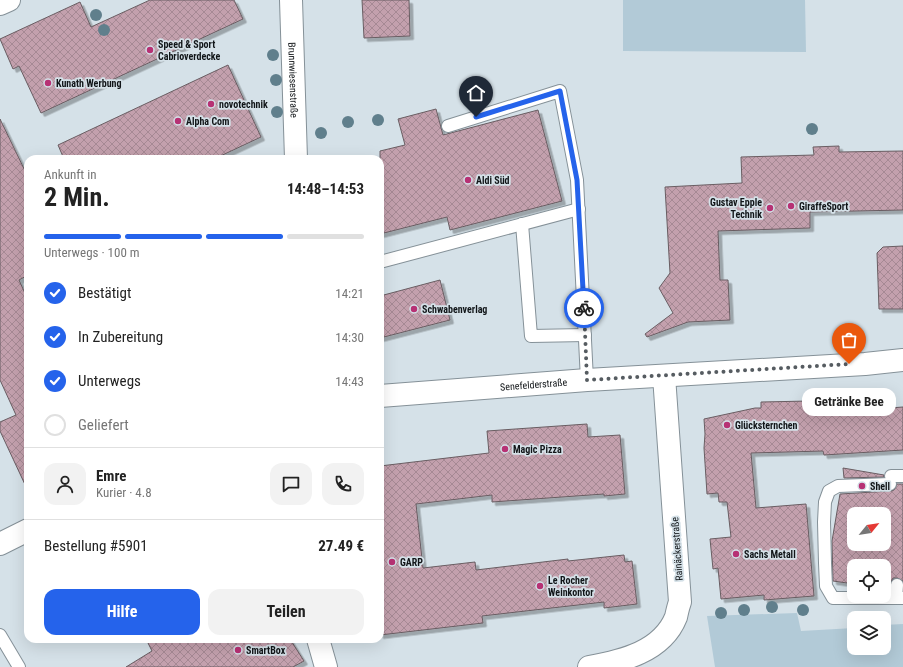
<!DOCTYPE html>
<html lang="de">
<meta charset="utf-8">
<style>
body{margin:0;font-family:"Roboto Condensed",sans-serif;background:#f2f2f2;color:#222;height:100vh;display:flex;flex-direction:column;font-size:15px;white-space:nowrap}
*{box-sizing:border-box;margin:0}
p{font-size:13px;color:#767676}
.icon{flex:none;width:22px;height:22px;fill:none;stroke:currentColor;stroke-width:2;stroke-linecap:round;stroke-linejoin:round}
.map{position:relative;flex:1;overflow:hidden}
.sheet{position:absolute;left:24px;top:155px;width:360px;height:488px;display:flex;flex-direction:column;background:#fff;border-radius:12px;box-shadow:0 4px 16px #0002}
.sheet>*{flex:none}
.needle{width:26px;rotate:60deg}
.controls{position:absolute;left:847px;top:507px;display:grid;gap:8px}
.controls a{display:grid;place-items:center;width:44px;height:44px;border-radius:8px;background:#fff;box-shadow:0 4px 16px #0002;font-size:20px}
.pin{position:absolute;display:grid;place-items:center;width:34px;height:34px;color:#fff;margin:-41px -17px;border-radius:50% 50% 50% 0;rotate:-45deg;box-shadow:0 0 4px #0007}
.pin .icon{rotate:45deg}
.courier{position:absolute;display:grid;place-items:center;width:40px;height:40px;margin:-20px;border:3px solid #2563eb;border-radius:50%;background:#fff;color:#222;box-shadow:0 1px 5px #0007}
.bubble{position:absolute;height:28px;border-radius:12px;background:#fff;box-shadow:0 4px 16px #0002;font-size:13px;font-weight:700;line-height:28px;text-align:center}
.headline em{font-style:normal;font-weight:700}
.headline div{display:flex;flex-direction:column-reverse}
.headline{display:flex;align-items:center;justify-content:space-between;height:68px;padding:0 20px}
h1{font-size:26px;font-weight:700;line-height:30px}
.bar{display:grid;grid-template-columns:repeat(4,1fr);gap:6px 4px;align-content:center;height:48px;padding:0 20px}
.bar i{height:5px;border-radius:3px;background:#e0e0e0}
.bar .active{background:#2563eb}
.bar p{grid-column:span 4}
.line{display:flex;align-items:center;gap:10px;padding:0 20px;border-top:1px solid #e0e0e0}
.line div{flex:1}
.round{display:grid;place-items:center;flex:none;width:42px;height:42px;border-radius:12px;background:#f2f2f2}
ol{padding:0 20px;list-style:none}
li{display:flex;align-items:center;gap:12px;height:44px}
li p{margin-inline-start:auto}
li .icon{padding:4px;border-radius:50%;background:#2563eb;color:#fff;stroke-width:4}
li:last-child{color:#767676}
li i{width:22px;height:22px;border:2px solid #e0e0e0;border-radius:50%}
.primary-button{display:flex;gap:8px;margin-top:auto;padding:8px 20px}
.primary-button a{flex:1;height:46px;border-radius:12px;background:#2563eb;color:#fff;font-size:16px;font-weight:700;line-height:46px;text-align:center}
.primary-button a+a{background:#f2f2f2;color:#222}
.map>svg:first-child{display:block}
.green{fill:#b2cad7}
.building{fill:url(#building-cross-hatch);stroke:#695d62;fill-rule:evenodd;filter:url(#shadow)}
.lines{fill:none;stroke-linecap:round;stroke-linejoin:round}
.service-casing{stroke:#859198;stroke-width:14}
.minor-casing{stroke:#859198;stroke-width:24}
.service{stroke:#fff;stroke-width:12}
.minor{stroke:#fff;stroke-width:22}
.tree{fill:#607f8c}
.done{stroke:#565c61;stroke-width:4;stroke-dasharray:0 7.2}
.route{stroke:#2563eb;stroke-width:5}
.poi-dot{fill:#b73174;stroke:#d5e1e8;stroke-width:1.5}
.labels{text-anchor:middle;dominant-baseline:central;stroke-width:3.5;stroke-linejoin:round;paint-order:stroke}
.poi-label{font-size:10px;font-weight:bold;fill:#111518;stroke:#d5e1e8;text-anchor:start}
.street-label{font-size:10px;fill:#111518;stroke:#d5e1e8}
</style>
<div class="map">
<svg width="903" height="667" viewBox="0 0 903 667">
<defs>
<pattern id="building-cross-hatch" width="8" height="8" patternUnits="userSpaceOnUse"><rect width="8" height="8" fill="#c3a0ad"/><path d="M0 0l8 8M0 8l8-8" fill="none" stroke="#a68994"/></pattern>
<filter id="shadow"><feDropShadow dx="3.5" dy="3.5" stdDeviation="0" flood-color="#0004"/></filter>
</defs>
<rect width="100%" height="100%" fill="#d5e1e8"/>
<g class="green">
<path d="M623,0H805L806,52L623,51Z"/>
<path d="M797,613L801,631L854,628V648H884V625L903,624V667H715L707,616Z"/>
</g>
<g class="building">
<path d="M150,0H234L243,19L41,113L19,66L13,69L0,39L80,2L91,27Z"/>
<path d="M362,0H409L410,36L364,38Z"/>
<path d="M228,65L261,137L214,159H64L58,145Z"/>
<path d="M436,109L443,135L538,110L562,201L450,230L447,217L380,234V151L405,145L398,119Z"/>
<path d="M0,119L28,177V275L19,280L28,300V491L0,431V422L16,415L0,380Z"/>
<path d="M839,146V152L903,151V210L810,212V228L718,231L720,280H728L730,320L688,322L647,337L645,334L673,313L659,288L670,273L665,187L742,183L741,157L814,155L813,147Z"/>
<path d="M903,246V309H879L877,253L883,247Z"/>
<path d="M440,280L450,320L380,338V296Z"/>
<path d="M809,401V414L903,407V450L824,455L823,451L751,453L756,508L806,504L814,596L764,600V595L721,599L718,568L713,569L710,539L731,537L727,502H719L718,493L707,494L704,448L705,434L704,419L755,408H761V402Z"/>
<path d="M587,424L588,437L620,435L625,494L604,496V494L492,502V495L416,504L423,568L475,562L476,570L568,559V561L624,555L625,562L632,561L637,604L604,608V602L482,616L483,623L380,635V466L489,453L487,431Z"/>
<path d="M843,468L884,475V477L844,478Z"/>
<path d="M897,484H903V581L897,578H893L890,584L884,582V566H854V584L833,581L832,541L840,494L891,491L894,490ZM854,514H884V544H854Z"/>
<path d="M146,639H290L304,661L293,667H126L152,651Z"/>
</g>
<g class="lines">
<g class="service-casing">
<g id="service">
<path d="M448,126L560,91L577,180L587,380"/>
<path d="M522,224L531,336L585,335"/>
<path d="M380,262L579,209"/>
<path d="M891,476H903"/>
<path d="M890,484L838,486L829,491L825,502L824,522L825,563L826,586L833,598H903"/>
<path d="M896,598L897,585"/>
<path d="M0,635L19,667"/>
</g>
</g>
<g class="minor-casing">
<g id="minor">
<path id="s1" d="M291,0L296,159"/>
<path d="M0,4L9,0"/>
<path id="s2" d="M380,396L587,380L865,364L903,360"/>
<path d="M0,544L28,530"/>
<path d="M318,639L326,667"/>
<path d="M589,667C622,661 662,652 676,617C677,613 678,607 680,602L664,376"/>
</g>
</g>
<use href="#service" class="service"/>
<use href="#minor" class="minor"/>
</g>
<g class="tree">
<circle cx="96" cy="15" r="6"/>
<circle cx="104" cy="30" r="6"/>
<circle cx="273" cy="55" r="6"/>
<circle cx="276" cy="80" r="6"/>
<circle cx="277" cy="112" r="6"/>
<circle cx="378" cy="120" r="6"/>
<circle cx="348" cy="122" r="6"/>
<circle cx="812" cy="129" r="6"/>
<circle cx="321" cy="133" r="6"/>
<circle cx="772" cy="607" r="6"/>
<circle cx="744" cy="610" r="6"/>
<circle cx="803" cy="610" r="6"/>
<circle cx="721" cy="613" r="6"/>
</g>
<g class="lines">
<path class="done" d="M584,308L587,380L849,364"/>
<path class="route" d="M476,117L560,91L577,180L584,308"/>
</g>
<g class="poi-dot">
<circle cx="150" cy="50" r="4"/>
<circle cx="48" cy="83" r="4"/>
<circle cx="211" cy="104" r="4"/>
<circle cx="178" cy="121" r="4"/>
<circle cx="468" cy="180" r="4"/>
<circle cx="791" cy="206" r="4"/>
<circle cx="770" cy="208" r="4"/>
<circle cx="414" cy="309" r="4"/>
<circle cx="727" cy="425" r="4"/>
<circle cx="505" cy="449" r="4"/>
<circle cx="862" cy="486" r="4"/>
<circle cx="736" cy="554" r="4"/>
<circle cx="392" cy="562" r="4"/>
<circle cx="540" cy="586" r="4"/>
<circle cx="238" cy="650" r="4"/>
</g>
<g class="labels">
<g class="poi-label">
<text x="158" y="44">Speed &amp; Sport<tspan x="158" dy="12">Cabrioverdecke</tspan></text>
<text x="56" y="83">Kunath Werbung</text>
<text x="219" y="104">novotechnik</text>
<text x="186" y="121">Alpha Com</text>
<text x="476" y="180">Aldi Süd</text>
<text x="762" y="202" text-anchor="end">Gustav Epple<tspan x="762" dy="12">Technik</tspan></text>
<text x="799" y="206">GiraffeSport</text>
<text x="422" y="309">Schwabenverlag</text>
<text x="735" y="425">Glücksternchen</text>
<text x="513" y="449">Magic Pizza</text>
<text x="870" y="486">Shell</text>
<text x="744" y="554">Sachs Metall</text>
<text x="400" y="562">GARP</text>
<text x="548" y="580">Le Rocher<tspan x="548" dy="12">Weinkontor</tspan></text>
<text x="246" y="650">SmartBox</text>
</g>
<g class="street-label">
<text stroke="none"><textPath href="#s1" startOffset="80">Brunnwiesenstraße</textPath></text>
<text stroke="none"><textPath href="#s2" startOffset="154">Senefelderstraße</textPath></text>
<text transform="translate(677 549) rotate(-94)">Rainäckerstraße</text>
</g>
</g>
</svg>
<div class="controls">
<a><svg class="needle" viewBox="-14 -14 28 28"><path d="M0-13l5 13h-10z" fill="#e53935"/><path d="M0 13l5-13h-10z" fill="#767676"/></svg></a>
<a><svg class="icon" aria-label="locate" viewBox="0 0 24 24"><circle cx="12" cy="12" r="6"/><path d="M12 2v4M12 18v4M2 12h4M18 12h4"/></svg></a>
<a><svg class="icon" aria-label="layers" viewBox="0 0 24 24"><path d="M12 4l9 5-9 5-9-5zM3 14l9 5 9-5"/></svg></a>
</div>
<div class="pin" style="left:849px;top:364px;background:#ea580c"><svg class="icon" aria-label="bag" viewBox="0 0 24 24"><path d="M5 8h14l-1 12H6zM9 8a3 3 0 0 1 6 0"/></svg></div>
<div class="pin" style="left:476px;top:117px;background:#1f2937"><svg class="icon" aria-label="home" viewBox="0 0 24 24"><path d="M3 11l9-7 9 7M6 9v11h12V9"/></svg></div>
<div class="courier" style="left:584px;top:308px"><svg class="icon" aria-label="bike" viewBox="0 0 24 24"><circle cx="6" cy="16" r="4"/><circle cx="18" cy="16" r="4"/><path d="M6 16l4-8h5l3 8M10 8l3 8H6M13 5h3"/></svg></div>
<div class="bubble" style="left:802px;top:388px;width:94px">Getränke Bee</div>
<section class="sheet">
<div class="headline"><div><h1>2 Min.</h1><p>Ankunft in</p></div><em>14:48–14:53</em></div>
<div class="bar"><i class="active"></i><i class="active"></i><i class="active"></i><i></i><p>Unterwegs · 100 m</p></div>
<ol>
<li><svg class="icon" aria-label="check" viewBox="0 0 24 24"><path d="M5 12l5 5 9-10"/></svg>Bestätigt<p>14:21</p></li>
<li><svg class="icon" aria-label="check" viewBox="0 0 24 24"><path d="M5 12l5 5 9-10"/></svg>In Zubereitung<p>14:30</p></li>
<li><svg class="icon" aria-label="check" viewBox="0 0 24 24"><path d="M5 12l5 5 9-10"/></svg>Unterwegs<p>14:43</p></li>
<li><i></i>Geliefert</li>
</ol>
<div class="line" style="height:72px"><a class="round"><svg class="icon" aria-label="person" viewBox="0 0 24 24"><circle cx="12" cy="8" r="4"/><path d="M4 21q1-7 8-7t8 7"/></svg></a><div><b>Emre</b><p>Kurier · 4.8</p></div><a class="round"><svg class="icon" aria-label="chat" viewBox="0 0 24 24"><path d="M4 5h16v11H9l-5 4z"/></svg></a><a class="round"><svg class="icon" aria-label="phone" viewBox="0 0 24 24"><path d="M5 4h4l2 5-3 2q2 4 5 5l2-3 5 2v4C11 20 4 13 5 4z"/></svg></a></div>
<div class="line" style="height:52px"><div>Bestellung #5901</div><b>27.49 €</b></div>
<div class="primary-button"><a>Hilfe</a><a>Teilen</a></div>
</section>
</div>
